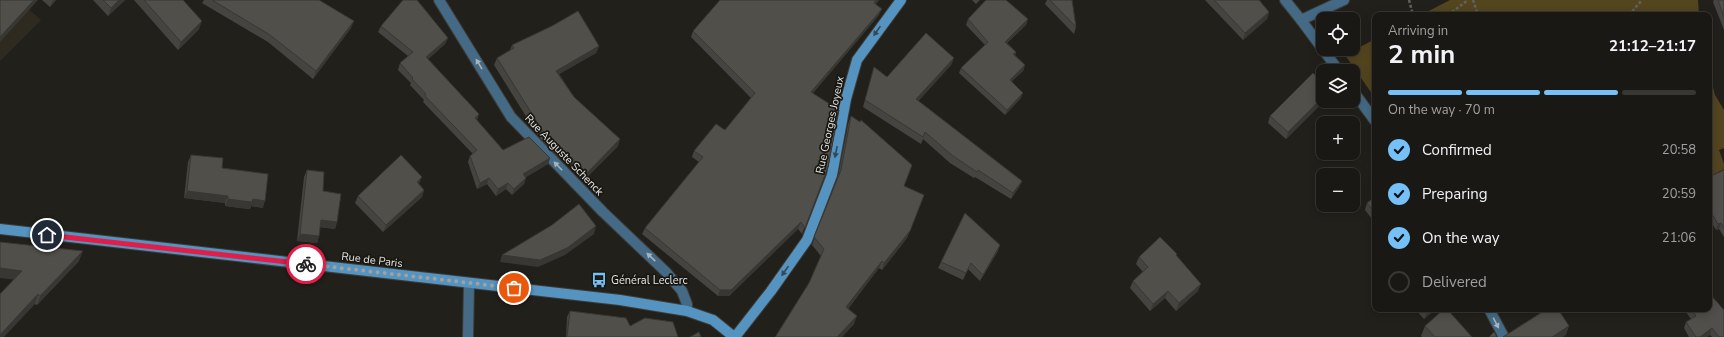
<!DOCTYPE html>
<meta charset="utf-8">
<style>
body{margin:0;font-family:"Nunito Sans",sans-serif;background:#23211d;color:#f1f3f6;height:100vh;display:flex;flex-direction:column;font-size:15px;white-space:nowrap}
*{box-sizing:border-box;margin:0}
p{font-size:13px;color:#9fa0a0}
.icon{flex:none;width:22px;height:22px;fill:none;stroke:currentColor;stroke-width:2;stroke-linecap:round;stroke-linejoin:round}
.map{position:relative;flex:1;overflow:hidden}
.drawer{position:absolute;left:1372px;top:12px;width:340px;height:300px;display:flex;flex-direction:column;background:#1a1814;border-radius:8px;box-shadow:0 2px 10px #0003,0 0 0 1px #383734}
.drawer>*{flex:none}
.buttons{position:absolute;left:1316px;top:12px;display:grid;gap:8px}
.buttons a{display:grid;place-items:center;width:44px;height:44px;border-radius:8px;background:#1a1814;box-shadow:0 2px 10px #0003,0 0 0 1px #383734;font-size:20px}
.pin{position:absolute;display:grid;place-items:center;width:34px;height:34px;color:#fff;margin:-17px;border:2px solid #fff;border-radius:50%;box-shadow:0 1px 4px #0007}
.courier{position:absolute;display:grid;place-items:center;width:40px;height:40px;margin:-20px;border:3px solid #e11d48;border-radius:50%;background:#fff;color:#222;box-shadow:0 1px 5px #0007}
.summary em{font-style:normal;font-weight:700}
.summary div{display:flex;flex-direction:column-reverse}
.summary{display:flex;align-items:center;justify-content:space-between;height:68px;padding:0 16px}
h1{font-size:26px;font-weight:700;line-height:30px}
.bar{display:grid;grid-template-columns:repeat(4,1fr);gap:6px 4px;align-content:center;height:48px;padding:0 16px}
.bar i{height:5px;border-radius:3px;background:#383734}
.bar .active{background:#75c0f6}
.bar p{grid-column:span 4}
ol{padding:0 16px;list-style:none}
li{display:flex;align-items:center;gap:12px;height:44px}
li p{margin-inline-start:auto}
li .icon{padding:4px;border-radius:50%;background:#75c0f6;color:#111;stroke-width:4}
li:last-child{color:#9fa0a0}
li i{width:22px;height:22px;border:2px solid #383734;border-radius:50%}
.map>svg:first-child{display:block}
.built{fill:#2e2a20}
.green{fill:#53451e}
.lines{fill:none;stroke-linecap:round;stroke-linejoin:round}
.lane-casing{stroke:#3e3c37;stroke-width:12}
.street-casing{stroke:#3e3c37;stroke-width:12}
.secondary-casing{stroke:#3e3c37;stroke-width:12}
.path{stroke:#62615c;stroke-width:2.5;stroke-dasharray:3 2;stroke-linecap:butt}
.lane{stroke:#446a86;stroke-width:10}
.street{stroke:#446a86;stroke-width:10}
.secondary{stroke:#5593c0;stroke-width:10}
.wall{fill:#464440}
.shaded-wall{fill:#393734}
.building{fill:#514f4a;stroke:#393734}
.oneway{fill:#314958}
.oneway2{fill:#a6b4be}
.done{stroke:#a2a19d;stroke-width:4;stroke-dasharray:0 7.2}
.route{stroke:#e11d48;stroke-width:5}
.labels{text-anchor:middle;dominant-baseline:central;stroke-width:3.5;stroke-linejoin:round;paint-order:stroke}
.street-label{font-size:11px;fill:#e7e6e3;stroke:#191712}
.poi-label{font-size:11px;fill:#e7e6e3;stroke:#191712;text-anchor:start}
</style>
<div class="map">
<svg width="1724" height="337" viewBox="0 0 1724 337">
<rect width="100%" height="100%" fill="#22201b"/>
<path class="built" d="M0,0H18L41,20L0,61Z"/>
<g class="green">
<path d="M1450,0H1698L1699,15H1421Z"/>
<path d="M1375,39V98L1345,55Z"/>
<path d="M1709,72L1715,95L1724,110V148L1719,150L1724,164V169L1709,177Z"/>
</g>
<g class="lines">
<g class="lane-casing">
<g id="lane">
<path d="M1301,20L1344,0"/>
<path d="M468,337L469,283"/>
</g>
</g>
<g class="street-casing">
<g id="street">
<path d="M439,0L511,117L603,212L666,272L682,291L687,304V311"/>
<path d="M1285,0L1301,20L1339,71"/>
<path d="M1353,91L1375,121"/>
<path d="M1489,309L1504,337"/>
</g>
</g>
<g class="secondary-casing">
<g id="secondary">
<path d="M0,229L620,300L687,311L713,320L734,337"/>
<path d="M735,337L771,291L807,240L832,175L846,99L857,60L901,0"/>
</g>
</g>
<g class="path">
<path d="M1409,0L1413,15"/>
<path d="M1473,0L1478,15"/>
<path d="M1448,15L1468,0"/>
<path d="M1629,15L1642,0"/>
</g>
<use href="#lane" class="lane"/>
<use href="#street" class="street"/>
<use href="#secondary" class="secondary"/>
</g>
<g class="wall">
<path d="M42,0H56L50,7Z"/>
<path d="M93,0H125L108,16Z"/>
<path d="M134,0H183L199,29L178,50Z"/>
<path d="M204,0H319L351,28L313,79L268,42L202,3Z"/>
<path d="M879,0L876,4L879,15L813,93L828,167L802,234L798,229L729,296H718L642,234L645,228L699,162L692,157L694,151L725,130L751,98L691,37L693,31Z"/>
<path d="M972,0H980L976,4Z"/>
<path d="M1047,0H1073H1072L1076,27L1074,34L1045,4Z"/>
<path d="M1205,0H1259L1269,12L1267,19L1243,40Z"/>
<path d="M1714,0H1724V30L1713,2Z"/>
<path d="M968,19H1028L1026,25L1007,43L1016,52L1015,55L1025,65L1023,71L1012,81L1021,98L1005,115L959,73L961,68L985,45L966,25Z"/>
<path d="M381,26L448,38L445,44L428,59L479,114L477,120L503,150L550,158L548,164L526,177L524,184L512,195L506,189L496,196L487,184L477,189L468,162L470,156L473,154L423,102L424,100L410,85L411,83L398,70L400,63L408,56L378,32Z"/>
<path d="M512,45L599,46L596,53L559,74L574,97L618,146L585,179L561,157L559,158L539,137L494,65L497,58L510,50Z"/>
<path d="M954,58L951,65L918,101L1022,181L1019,187L1011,199L975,177L974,178L950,163L923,139L921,144L863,107L872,74L874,67L887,77Z"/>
<path d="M1324,101L1286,139L1268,123L1270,116Z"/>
<path d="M851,116L904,186L924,195L907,238L882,270L879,268L848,309L854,324L842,337H775L809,283L821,256L812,245L838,176L848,124Z"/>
<path d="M191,155L222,168L263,208L251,206L250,209L240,208L225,206V203L184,198L188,162Z"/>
<path d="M307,170L323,191L337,222L335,229L320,227L319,236L317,243L297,241L304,177Z"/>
<path d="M1724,170V237L1719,229L1716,230L1709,218V177Z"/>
<path d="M419,185L424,190L422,197L383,232L355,203L358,196Z"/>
<path d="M1375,197V223L1365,210L1367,203Z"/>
<path d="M998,251L980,281L968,269L963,280L938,268L941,262Z"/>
<path d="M1176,256L1198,291L1176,311L1165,298L1150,311L1130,288L1133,281L1143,272L1136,264L1139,257Z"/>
<path d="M79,261L37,305L35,304L0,294Z"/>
<path d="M1415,309H1436L1424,319Z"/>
<path d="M1687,309H1709L1724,337H1712L1710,335L1707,337H1689L1684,328L1686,322L1691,319L1686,312Z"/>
<path d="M570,311L630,326L678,337H566L567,317Z"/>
<path d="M1425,326L1472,337H1422L1421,336Z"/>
</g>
<g class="shaded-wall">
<path d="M34,0H38L0,42V37Z"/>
<path d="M53,0H56L50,7Z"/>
<path d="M119,0H125L108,16L111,8Z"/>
<path d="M876,0H879L871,9L874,3Z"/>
<path d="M882,9L879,15L808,98L811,92Z"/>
<path d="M1269,12L1267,19L1243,40L1245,33Z"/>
<path d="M1028,19L1026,25L1003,47L1005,42Z"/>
<path d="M202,21L199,29L178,50L181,42Z"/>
<path d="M354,21L351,28L313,79L316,71Z"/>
<path d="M448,38L445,44L424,63L426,57Z"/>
<path d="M599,46L596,53L554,77L556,71Z"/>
<path d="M954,58L951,65L914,106L916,99Z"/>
<path d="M1025,65L1023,71L1008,85L1010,80Z"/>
<path d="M1023,93L1021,98L1005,115L1007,110Z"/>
<path d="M1323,97V101H1324L1286,139L1288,132Z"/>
<path d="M479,114L476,120L475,118Z"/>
<path d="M620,139L618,146L585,179L587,173Z"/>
<path d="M564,150L561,157L559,158L562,151Z"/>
<path d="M550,158L548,164L521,180L523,174Z"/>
<path d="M422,177L419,184L417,182Z"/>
<path d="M489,178L487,184L477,189L480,183Z"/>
<path d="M526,178L524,184L512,195L514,189Z"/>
<path d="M1022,181L1019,187L1011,199L1013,193Z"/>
<path d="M508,183L506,189L496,196L498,189Z"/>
<path d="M424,190L422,197L383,232L386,225Z"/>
<path d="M187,191L228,196L225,203L184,198Z"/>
<path d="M924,195L907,238L882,270L884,263Z"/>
<path d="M228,199H253L265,201L263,208L251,206L250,209L225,206Z"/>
<path d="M321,220L337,222L335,229L318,227Z"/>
<path d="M801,222L798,229L729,296H718L720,290Z"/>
<path d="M1721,223L1719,229L1716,230L1718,224Z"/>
<path d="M596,226L594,234L565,255L538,267L500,262L502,255Z"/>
<path d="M300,234L319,236L317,243L297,241Z"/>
<path d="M1000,245L998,251L980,281L983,275Z"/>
<path d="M83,251L79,261L37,305L40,296Z"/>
<path d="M882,261L879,268L843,315L846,307Z"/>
<path d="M0,268L22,271L18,280L0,278Z"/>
<path d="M1201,284L1198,291L1176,311L1179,303Z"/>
<path d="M1168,291L1165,298L1150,311L1153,304Z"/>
<path d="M38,294L35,304L4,337H0V335Z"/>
<path d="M1430,309H1436L1424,319L1427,312Z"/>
<path d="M857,316L854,324L842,337H837Z"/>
<path d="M1569,326L1566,335L1563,337H1552Z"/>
<path d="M1712,328L1710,335L1707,337H1700Z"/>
</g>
<g class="building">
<path d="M0,0H34L0,37Z"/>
<path d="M103,0H119L111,8Z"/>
<path d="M144,0H183L202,21L181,42Z"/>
<path d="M212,0H319L354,21L316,71L270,35Z"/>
<path d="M403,0H417L448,38L426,57L479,114L475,118L503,150L529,137L550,158L523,174L526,178L514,189L508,183L498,189L489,178L480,183L470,156L477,150L425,96L426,94L412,79L413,78L400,63L413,52L381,26Z"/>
<path d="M720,0H876L874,3L882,9L811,92L839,110L828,167L805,228L801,222L731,290H720L645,228L703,157L694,151L716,124L725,130L755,93L693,31Z"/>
<path d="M986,0H1006L1028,19L1005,42L1016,52L1013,54L1025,65L1010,80L1023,93L1007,110L961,68L988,42L968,19Z"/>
<path d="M1050,0H1072L1076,27Z"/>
<path d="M1214,0H1259L1269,12L1245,33Z"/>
<path d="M1718,0H1724V17Z"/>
<path d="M578,11L599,46L556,71L574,97L620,139L587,173L564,150L562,151L542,130L497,58L514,48L512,45L552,26Z"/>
<path d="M926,33L954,58L916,99L1022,181L1013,193L978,170L977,172L953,156L925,132L923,137L865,100L874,67L887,77Z"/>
<path d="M1313,73L1323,83V97L1288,132L1270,116Z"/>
<path d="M851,116L860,122L861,120L912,165L904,186L924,195L910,231L884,263L882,261L846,307L857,316L837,337H776V336L809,283L824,249L814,237L841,170Z"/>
<path d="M191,155L223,158L222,168L268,174L265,201L253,199L252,202L243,201L228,199V196L187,191Z"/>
<path d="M401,155L422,177L417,182L424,190L386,225L358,196Z"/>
<path d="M307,170L324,172L323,191L341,194L337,222L321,220L319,236L300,234Z"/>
<path d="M1724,170V228L1721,223L1718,224L1709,209V177Z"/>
<path d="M1375,197V213L1367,203Z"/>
<path d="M579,204L596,226L567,248L540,260L502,255L552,225Z"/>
<path d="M965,213L1000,245L983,275L971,263L966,273L941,262Z"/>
<path d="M1160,237L1177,254L1176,255L1201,284L1179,303L1168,291L1153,304L1133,281L1148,267L1139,257Z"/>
<path d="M0,242L83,251L40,296L38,294L0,335V294L22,271L0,268Z"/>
<path d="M1709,293L1724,310V337H1719L1712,328L1700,337H1696L1686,322L1696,316L1691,309H1709Z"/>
<path d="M1424,309H1430L1427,312Z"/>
<path d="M1444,309H1447L1472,337H1435L1425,326Z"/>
<path d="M1547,309H1558L1569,326L1552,337H1503Z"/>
<path d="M570,311L626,318L630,326L645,318L673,322L678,337H567Z"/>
<path d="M699,332L701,337H690Z"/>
<path d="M1494,332L1497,337H1489Z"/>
</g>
<defs><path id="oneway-solid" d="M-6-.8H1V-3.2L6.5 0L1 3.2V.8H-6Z"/></defs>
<g class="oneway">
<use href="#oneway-solid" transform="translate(877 31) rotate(125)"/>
<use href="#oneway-solid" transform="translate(836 152) rotate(101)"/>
<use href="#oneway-solid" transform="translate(785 271) rotate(125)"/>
</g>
<g class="oneway2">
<use href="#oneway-solid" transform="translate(479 64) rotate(-121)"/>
<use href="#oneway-solid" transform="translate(558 166) rotate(-134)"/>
<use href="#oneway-solid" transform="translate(651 257) rotate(-137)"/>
<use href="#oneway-solid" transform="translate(1496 323) rotate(62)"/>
</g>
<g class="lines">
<path class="done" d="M306,264L514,288"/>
<path class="route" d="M47,235L306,264"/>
</g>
<defs>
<g id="bus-bare" transform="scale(1.2)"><path d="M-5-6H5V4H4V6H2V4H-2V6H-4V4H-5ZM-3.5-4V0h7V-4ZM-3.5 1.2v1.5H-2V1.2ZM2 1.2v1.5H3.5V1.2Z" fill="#75c0f6" stroke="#191712" stroke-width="2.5" paint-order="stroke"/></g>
</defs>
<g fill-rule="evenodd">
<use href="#bus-bare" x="599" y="280"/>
</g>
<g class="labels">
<g class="street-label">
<text transform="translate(830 125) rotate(-78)">Rue Georges Joyeux</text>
<text transform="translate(564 155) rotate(46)">Rue Auguste Schenck</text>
<text transform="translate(372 260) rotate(7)">Rue de Paris</text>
</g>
<g class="poi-label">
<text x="611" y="280">Général Leclerc</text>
</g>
</g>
</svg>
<div class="buttons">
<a><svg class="icon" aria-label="locate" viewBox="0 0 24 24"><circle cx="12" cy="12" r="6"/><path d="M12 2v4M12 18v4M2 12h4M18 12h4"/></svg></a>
<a><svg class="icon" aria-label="layers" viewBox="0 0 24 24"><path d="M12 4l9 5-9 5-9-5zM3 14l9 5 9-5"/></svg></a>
<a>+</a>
<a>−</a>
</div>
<div class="pin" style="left:514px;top:288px;background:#ea580c"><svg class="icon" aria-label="bag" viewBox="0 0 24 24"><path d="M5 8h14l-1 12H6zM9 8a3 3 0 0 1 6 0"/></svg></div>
<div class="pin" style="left:47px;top:235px;background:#1f2937"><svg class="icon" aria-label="home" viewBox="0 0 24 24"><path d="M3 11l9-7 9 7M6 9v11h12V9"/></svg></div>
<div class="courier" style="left:306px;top:264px"><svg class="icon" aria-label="bike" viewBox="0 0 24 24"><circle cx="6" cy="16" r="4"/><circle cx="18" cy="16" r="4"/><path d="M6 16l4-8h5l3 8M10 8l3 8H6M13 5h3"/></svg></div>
<section class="drawer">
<div class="summary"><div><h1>2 min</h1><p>Arriving in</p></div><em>21:12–21:17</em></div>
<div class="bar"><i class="active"></i><i class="active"></i><i class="active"></i><i></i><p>On the way · 70 m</p></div>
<ol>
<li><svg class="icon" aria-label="check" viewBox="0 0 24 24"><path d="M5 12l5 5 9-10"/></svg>Confirmed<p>20:58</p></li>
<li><svg class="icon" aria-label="check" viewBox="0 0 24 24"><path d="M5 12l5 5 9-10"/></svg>Preparing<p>20:59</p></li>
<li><svg class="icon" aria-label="check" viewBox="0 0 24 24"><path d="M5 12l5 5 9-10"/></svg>On the way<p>21:06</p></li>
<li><i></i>Delivered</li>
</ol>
</section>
</div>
